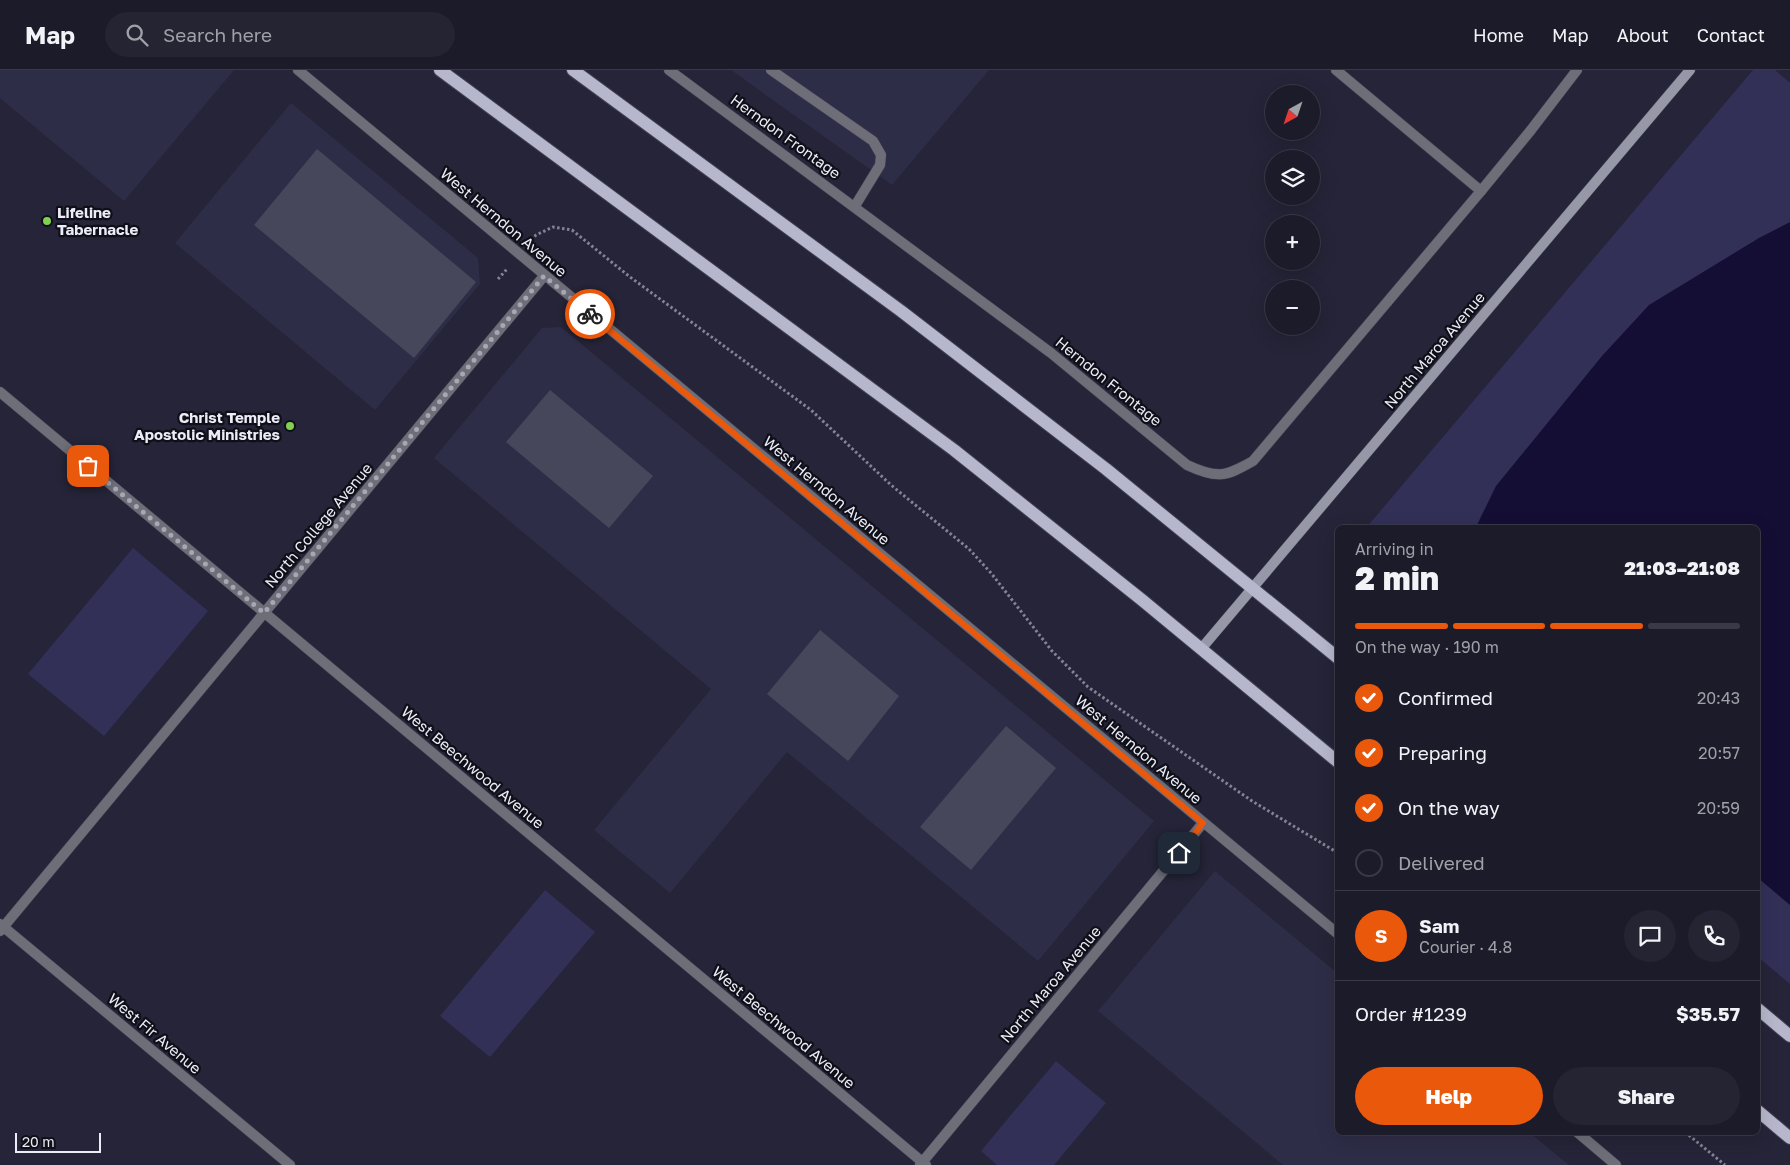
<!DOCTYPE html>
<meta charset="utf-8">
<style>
body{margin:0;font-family:"Golos Text",sans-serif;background:#252432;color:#f1f3f6;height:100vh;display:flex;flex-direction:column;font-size:19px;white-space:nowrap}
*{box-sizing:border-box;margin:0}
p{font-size:16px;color:#a0a1a8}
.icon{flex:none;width:28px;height:28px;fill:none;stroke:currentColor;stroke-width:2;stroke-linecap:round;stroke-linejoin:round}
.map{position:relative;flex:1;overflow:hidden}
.sheet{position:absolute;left:1335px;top:455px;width:425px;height:610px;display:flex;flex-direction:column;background:#1c1b2a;border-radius:8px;box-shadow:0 5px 20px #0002,0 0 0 1px #3a3947}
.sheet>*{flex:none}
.needle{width:32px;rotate:220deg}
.controls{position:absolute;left:1265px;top:15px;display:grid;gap:10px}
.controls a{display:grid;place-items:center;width:55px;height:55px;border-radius:50%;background:#1c1b2a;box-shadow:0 5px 20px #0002,0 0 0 1px #3a3947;font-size:25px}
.scale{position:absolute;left:15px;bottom:12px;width:86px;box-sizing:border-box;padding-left:5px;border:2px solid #ececf9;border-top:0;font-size:14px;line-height:18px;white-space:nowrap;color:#ececf9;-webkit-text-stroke:4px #0f0f18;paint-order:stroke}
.pin{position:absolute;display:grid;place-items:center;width:42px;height:42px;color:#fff;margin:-21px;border-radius:10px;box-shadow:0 2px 8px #0006}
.courier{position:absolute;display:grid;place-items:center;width:50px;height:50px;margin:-25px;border:4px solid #ea580c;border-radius:50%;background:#fff;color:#222;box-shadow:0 1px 6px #0007}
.summary em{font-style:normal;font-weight:800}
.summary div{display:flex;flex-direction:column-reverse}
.summary{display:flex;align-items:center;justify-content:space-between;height:85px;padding:0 20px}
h1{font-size:32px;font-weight:800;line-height:38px}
.bar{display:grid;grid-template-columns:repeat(4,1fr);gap:8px 5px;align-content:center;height:60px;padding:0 20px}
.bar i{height:6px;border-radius:4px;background:#3a3947}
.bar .selected{background:#ea580c}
.bar p{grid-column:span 4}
.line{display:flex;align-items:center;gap:12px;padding:0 20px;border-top:1px solid #3a3947}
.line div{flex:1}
.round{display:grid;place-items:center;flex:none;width:52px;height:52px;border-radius:26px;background:#252432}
ol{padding:0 20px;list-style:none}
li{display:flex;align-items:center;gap:15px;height:55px}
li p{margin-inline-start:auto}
li .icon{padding:5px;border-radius:50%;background:#ea580c;color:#fff;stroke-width:4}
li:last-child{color:#a0a1a8}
li i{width:28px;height:28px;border:2px solid #3a3947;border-radius:50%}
.cta{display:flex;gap:10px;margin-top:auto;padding:10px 20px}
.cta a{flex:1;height:58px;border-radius:30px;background:#ea580c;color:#fff;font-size:20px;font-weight:800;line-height:58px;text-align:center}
.cta a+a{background:#252432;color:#f1f3f6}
header{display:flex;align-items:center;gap:30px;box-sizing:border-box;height:70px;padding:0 25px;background:#1c1b2a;border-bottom:1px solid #3a3947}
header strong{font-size:24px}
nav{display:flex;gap:28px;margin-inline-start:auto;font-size:18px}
.search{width:350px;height:45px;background:#252432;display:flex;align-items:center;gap:12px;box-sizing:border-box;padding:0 18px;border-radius:28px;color:#a0a1a8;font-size:19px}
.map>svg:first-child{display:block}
.built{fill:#2e2d47}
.green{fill:#323057}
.water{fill:#140e34}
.building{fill:#47475c}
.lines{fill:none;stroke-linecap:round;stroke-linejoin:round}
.service-casing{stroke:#414053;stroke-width:11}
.minor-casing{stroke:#414053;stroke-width:11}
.secondary-casing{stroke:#414053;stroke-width:11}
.primary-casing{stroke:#414053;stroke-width:14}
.path{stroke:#848394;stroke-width:3;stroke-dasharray:2.5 2.5;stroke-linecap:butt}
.service{stroke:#6e6e79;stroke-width:10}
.minor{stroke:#6e6e79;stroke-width:10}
.secondary{stroke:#9697a7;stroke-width:10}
.primary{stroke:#b6b6cc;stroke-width:12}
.done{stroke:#a6a6b5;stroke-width:5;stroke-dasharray:0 9}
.route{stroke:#ea580c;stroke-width:6}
.poi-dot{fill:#82d04f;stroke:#0f0f18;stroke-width:2}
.labels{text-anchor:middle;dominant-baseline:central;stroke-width:4.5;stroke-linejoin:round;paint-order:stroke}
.street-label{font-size:15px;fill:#ececf9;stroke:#0f0f18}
.poi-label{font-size:15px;font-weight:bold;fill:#ececf9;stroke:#0f0f18;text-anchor:start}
</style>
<header>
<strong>Map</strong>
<div class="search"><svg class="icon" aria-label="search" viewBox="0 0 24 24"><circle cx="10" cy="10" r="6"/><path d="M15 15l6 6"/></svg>Search here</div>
<nav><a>Home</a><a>Map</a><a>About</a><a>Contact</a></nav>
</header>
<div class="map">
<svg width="1790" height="1095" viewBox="0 0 1790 1095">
<rect width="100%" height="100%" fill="#252438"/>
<g class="built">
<path d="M0,0H234L124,131L0,28Z"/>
<path d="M731,0H989L892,115Z"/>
<path d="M291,33L478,188L480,214L375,340L175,173Z"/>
<path d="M561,257L1154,751L1038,891L787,682L670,823L594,760L711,619L434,388L542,258Z"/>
<path d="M1215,801L1337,903L1338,1062L1530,1063L1569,1095H1283L1098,941Z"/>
</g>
<g class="green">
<path d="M1753,0H1775L1790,13V914L1758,887V458H1366Z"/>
<path d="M133,478L208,541L104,666L28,604Z"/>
<path d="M545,820L595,862L490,987L440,946Z"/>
<path d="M1056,991L1106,1033L1054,1095H997L981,1081Z"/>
</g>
<path class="water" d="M1790,152V835L1758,808V458L1476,457L1496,416L1602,286L1649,235L1759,168Z"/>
<g class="building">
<path d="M317,79L476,212L414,288L254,155Z"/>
<path d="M550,320L653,406L609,458L506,372Z"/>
<path d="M820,560L899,626L848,691L767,624Z"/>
<path d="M1006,656L1056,698L971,800L920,757Z"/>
</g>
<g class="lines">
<g class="service-casing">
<path id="service" d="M771,0L873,71L881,85L880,95L855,136"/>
</g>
<g class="minor-casing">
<g id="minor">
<path d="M298,0L1338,864"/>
<path d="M669,0L1051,283L1187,395C1217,409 1225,407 1253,391L1481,121"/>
<path d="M1336,0L1481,121L1531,60L1577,0"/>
<path d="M0,322L926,1095"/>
<path d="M0,854L290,1095"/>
<path d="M0,861L544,206"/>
<path d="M1577,1062L1616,1095"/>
<path d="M920,1095L1203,753"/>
</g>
</g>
<g class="secondary-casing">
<path id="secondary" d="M1201,579L1690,0"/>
</g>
<g class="primary-casing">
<g id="primary">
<path d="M440,0L954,380L1142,530L1338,692"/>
<path d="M573,0L901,241L1106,399L1338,588"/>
<path d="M1758,939L1790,966"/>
<path d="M1758,1041L1790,1068"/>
</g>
</g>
<g class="path">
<path d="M531,170L536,165L553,157L572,160L630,207L811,340L891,415L969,479L991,503L1052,581L1088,617L1252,731L1338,783"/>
<path d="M498,209L508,198"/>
<path d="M1685,1062L1725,1095"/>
</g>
<use href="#service" class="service"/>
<use href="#minor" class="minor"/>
<use href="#secondary" class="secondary"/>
<use href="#primary" class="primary"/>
</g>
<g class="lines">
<path class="done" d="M88,396L264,543L544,206L590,244"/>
<path class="route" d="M590,244L1203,753L1179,783"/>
</g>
<g class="poi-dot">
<circle cx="47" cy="151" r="5"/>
<circle cx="290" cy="356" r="5"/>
</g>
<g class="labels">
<g class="street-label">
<text transform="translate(786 66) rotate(36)">Herndon Frontage</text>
<text transform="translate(504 152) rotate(40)">West Herndon Avenue</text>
<text transform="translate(1434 280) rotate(-50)">North Maroa Avenue</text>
<text transform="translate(1109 311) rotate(39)">Herndon Frontage</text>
<text transform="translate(827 420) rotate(40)">West Herndon Avenue</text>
<text transform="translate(318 455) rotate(-50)">North College Avenue</text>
<text transform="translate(1139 679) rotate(40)">West Herndon Avenue</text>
<text transform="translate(473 697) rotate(40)">West Beechwood Avenue</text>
<text transform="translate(1050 914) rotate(-50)">North Maroa Avenue</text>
<text transform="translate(784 957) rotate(40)">West Beechwood Avenue</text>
<text transform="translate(155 963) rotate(40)">West Fir Avenue</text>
</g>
<g class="poi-label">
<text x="57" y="142">Lifeline<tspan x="57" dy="17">Tabernacle</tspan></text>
<text x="280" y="347" text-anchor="end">Christ Temple<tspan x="280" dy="17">Apostolic Ministries</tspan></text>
</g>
</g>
</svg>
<div class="controls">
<a><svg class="needle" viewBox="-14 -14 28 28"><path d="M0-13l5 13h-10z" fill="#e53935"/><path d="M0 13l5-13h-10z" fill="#a0a1a8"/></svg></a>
<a><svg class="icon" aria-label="layers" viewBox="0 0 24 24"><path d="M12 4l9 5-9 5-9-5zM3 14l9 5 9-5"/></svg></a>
<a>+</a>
<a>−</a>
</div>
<div class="scale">20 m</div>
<div class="pin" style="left:88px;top:396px;background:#ea580c"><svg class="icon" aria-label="bag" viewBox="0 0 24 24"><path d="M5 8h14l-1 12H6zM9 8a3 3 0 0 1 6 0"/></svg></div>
<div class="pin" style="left:1179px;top:783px;background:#1f2937"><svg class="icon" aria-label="home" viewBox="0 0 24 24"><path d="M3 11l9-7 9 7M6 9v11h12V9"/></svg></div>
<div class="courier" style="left:590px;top:244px"><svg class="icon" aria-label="bike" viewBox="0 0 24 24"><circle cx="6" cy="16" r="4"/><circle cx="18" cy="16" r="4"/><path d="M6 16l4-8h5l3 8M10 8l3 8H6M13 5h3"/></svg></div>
<section class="sheet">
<div class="summary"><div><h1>2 min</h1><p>Arriving in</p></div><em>21:03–21:08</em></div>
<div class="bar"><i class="selected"></i><i class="selected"></i><i class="selected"></i><i></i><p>On the way · 190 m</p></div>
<ol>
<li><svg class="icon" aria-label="check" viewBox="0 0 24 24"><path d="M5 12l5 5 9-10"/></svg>Confirmed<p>20:43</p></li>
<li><svg class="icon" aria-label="check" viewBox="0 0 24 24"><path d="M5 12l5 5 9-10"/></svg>Preparing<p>20:57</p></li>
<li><svg class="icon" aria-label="check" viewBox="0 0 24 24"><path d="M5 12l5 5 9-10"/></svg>On the way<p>20:59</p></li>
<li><i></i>Delivered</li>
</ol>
<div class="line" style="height:90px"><b class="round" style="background:#ea580c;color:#fff">S</b><div><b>Sam</b><p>Courier · 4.8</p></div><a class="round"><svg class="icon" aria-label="chat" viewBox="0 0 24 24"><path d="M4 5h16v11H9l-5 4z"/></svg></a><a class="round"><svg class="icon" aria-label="phone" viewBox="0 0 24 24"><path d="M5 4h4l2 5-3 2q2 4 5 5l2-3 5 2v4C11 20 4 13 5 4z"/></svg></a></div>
<div class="line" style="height:65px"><div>Order #1239</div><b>$35.57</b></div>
<div class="cta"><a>Help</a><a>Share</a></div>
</section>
</div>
